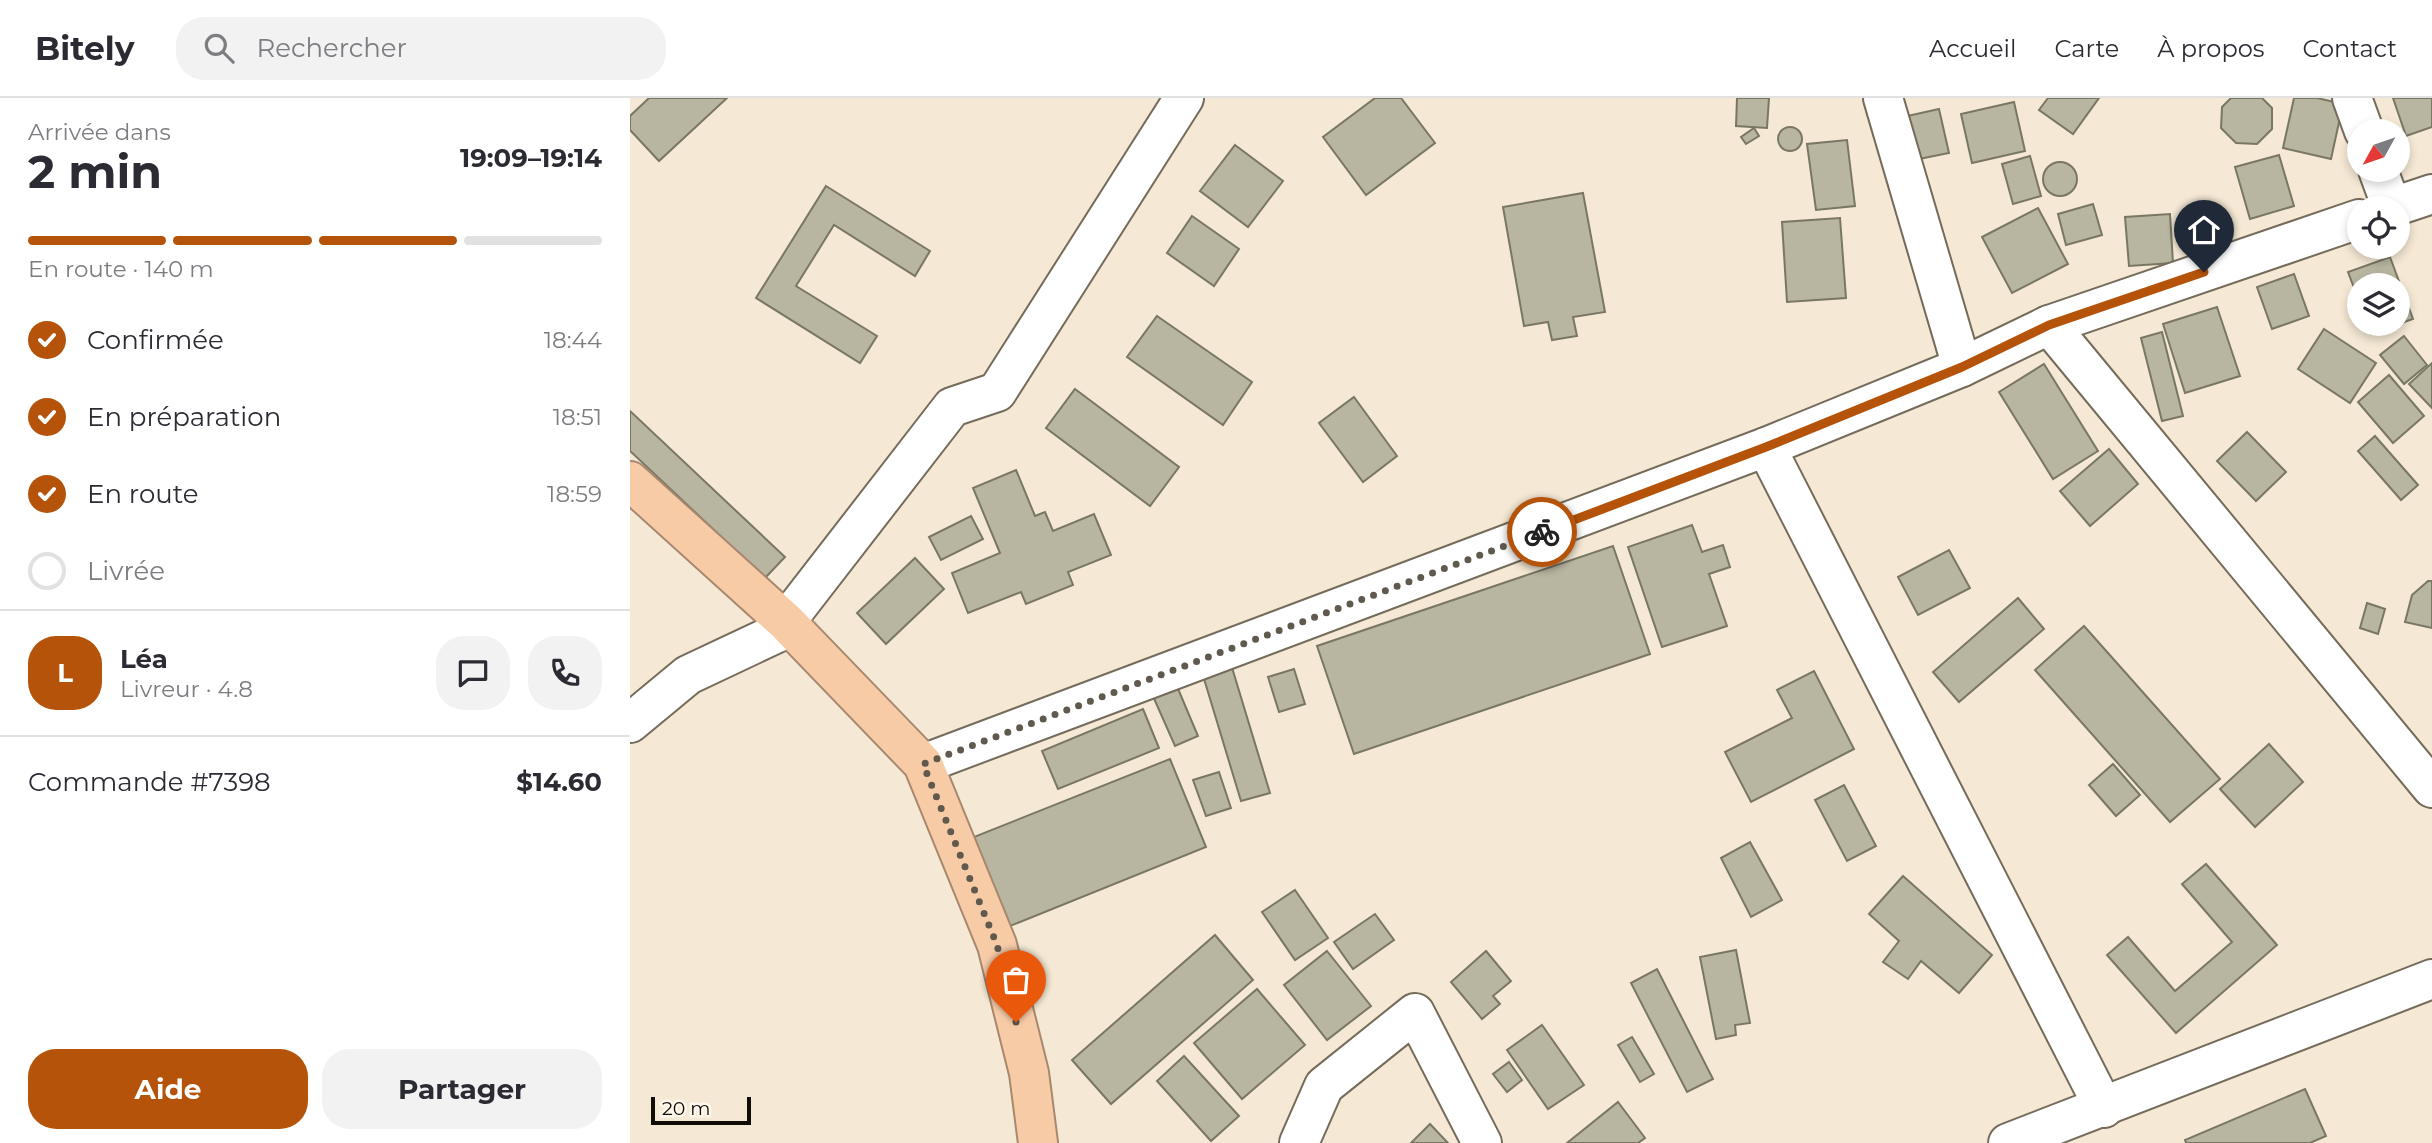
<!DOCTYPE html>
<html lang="fr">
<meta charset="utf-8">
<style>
body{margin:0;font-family:Montserrat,sans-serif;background:#f2f2f3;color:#2b2b33;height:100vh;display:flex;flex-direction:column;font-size:26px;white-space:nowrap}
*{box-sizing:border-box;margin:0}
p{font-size:23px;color:#7c7c81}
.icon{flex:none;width:38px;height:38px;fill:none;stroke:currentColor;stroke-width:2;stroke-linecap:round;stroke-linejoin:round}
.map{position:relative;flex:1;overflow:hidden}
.side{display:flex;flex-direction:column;background:#fff;width:630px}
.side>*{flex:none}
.needle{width:46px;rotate:230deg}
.buttons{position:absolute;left:1717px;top:21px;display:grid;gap:14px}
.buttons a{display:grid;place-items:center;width:63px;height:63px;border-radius:50%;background:#fff;box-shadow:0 4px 10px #0003;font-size:35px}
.scale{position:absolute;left:21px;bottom:18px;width:100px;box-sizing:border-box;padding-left:7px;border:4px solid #100c06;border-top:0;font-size:19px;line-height:24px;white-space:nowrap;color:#100c06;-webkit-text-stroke:5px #fef7eb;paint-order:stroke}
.pin{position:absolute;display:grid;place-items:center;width:60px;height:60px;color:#fff;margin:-72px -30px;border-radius:50% 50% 50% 0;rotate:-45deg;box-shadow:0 0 7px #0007}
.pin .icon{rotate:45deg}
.courier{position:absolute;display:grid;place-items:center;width:70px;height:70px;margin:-35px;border:5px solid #b45309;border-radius:50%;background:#fff;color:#222;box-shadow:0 2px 9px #0007}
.head em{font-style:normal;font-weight:700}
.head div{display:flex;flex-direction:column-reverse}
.head{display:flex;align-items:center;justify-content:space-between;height:119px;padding:0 28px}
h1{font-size:46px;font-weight:700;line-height:52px}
.bar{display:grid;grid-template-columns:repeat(4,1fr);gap:10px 7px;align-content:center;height:84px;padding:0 28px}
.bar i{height:9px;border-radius:5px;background:#e1e1e2}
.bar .on{background:#b45309}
.bar p{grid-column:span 4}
.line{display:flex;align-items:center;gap:18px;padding:0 28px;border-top:2px solid #e1e1e2}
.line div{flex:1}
.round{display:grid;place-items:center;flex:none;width:74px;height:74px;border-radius:28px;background:#f2f2f3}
ol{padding:0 28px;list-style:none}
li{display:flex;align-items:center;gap:21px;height:77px}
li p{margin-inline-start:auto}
li .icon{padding:7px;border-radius:50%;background:#b45309;color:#fff;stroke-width:4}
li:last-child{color:#7c7c81}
li i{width:38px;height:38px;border:4px solid #e1e1e2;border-radius:50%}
.primary-button{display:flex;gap:14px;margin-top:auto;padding:14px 28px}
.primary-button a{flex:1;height:80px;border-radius:28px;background:#b45309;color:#fff;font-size:28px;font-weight:700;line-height:80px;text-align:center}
.primary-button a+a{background:#f2f2f3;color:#2b2b33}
header{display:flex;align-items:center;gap:42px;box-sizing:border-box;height:98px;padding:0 35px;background:#fff;border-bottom:2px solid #e1e1e2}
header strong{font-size:33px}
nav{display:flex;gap:38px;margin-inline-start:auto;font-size:24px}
.search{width:490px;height:63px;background:#f2f2f3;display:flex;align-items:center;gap:18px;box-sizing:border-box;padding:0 24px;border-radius:28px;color:#7c7c81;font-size:26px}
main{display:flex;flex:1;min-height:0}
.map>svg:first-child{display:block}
.building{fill:#b8b5a0;stroke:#797763;stroke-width:2}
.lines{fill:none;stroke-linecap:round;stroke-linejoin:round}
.minor-casing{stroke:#756b5a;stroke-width:42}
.highway-casing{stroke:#a7886f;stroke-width:42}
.minor{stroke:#fff;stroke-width:38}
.highway{stroke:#f8cba7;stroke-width:38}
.done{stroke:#60594e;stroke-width:7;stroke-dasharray:0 12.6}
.route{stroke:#b45309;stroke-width:9}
</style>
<header>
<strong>Bitely</strong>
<div class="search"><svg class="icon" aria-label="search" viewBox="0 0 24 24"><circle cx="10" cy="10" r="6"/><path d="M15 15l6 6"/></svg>Rechercher</div>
<nav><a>Accueil</a><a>Carte</a><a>À propos</a><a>Contact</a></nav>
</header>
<main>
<section class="side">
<div class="head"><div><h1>2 min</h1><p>Arrivée dans</p></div><em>19:09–19:14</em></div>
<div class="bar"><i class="on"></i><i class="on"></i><i class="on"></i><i></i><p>En route · 140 m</p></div>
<ol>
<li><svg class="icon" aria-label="check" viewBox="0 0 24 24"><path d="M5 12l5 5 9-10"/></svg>Confirmée<p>18:44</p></li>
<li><svg class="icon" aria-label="check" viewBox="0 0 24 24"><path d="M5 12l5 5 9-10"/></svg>En préparation<p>18:51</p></li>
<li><svg class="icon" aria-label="check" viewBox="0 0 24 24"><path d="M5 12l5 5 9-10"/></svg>En route<p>18:59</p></li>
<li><i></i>Livrée</li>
</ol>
<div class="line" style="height:126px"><b class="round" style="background:#b45309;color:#fff">L</b><div><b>Léa</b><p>Livreur · 4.8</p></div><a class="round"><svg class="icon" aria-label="chat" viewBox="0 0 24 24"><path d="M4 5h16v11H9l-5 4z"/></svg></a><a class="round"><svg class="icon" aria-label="phone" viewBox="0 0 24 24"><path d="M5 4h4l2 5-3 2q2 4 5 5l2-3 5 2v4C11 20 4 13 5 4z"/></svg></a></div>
<div class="line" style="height:91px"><div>Commande #7398</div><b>$14.60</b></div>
<div class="primary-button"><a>Aide</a><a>Partager</a></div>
</section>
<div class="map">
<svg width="1802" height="1045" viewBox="0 0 1802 1045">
<rect width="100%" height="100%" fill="#f5e9d5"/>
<g class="building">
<path d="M19,0H97L29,63L0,32V18Z"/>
<path d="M745,0H771L805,45L736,97L693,39Z"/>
<path d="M1107,0H1139L1137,30L1106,28Z"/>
<path d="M1418,0H1469L1443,36L1409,12Z"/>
<path d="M1601,0H1632L1642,10V31L1627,46L1606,45L1591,30L1592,9Z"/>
<path d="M1664,0H1687L1713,6L1701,61L1653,50Z"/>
<path d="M1763,0H1802V29L1776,38Z"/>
<path d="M1384,4L1395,53L1342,65L1331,16Z"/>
<path d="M1309,11L1319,55L1274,64L1264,21Z"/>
<circle cx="1160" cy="41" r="12"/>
<path d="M1124,30L1129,38L1116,46L1111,39Z"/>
<path d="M1217,42L1225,108L1186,112L1177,46Z"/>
<path d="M605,47L653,83L618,129L570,93Z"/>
<path d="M1649,57L1664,108L1620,121L1605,69Z"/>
<path d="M1400,58L1411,98L1383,106L1372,66Z"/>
<circle cx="1430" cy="81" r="17"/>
<path d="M196,88L300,153L285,178L204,127L166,188L247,238L230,265L126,200Z"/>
<path d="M953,95L975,214L943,219L947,238L922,242L918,224L894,228L873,109Z"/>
<path d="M1463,106L1472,137L1436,147L1428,116Z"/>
<path d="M1408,110L1438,166L1382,195L1352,139Z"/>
<path d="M1540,116L1543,165L1499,168L1495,119Z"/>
<path d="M562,118L609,151L584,188L537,155Z"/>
<path d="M1210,120L1216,200L1157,204L1152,124Z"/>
<path d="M1760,159L1783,221L1741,236L1737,226H1768V187H1729V203L1718,174Z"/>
<path d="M1664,176L1679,218L1642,231L1627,189Z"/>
<path d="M1587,209L1610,278L1555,295L1533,226Z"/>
<path d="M527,218L622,284L593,327L497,259Z"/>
<path d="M1694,231L1746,265L1720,305L1668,271Z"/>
<path d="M1532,234L1553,318L1532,323L1511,240Z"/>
<path d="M1774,238L1797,267L1774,286L1750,257Z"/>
<path d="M1802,265V310L1779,286Z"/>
<path d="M1414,266L1468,353L1423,381L1369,294Z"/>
<path d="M1759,277L1794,318L1763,345L1728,304Z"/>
<path d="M445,291L549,369L520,408L416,330Z"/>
<path d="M724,299L767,358L733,384L689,325Z"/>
<path d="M0,313L155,459L135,480L0,353Z"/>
<path d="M1617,334L1656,374L1626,403L1587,363Z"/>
<path d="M1745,338L1788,387L1771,402L1728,353Z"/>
<path d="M1479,351L1508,386L1460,428L1430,393Z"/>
<path d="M386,372L405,418L415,414L423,433L464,416L481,457L438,474L443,487L396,506L391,494L338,515L322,475L370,455L343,390Z"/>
<path d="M341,418L353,441L311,462L299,439Z"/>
<path d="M1062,427L1072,454L1093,447L1100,469L1079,476L1097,528L1032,549L998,449Z"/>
<path d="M983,448L1020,556L724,656L687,548Z"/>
<path d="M1319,452L1340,490L1288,517L1268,479Z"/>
<path d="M285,460L314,491L256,546L227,515Z"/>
<path d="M1798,483H1802V530L1775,524L1782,497Z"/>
<path d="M1388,500L1414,531L1329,604L1303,574Z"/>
<path d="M1737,505L1755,511L1748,536L1730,530Z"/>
<path d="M1454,528L1590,681L1540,724L1405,572Z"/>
<path d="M600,563L640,695L611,703L571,571Z"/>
<path d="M664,571L675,606L649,614L638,579Z"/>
<path d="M1184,573L1224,651L1121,704L1095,654L1162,620L1147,592Z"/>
<path d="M546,586L568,638L545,648L522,596Z"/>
<path d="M513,611L529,650L428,691L412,653Z"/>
<path d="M1639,646L1673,684L1625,729L1590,691Z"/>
<path d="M540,661L576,749L375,830L339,741Z"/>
<path d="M1483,666L1510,697L1486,718L1459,687Z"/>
<path d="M589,674L601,710L576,718L563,682Z"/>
<path d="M1214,687L1246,748L1217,763L1185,702Z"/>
<path d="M1120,744L1152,802L1121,819L1091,760Z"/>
<path d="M1576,766L1647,847L1546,935L1477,857L1498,839L1545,893L1602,844L1552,786Z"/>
<path d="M1273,778L1362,857L1329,895L1291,863L1278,881L1253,864L1269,843L1239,816Z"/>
<path d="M665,792L698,840L665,862L632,814Z"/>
<path d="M745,816L764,842L723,871L704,844Z"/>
<path d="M585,837L623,882L481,1006L442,962Z"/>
<path d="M1106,852L1120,925L1105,927L1106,937L1086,941L1070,859Z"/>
<path d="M697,853L741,908L697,942L654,887Z"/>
<path d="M856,853L881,883L863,898L870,906L852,921L821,884Z"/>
<path d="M1027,871L1083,981L1057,994L1001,885Z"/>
<path d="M627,891L675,947L612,1001L564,945Z"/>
<path d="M912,927L954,987L918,1011L877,952Z"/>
<path d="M1002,939L1024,976L1010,984L988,947Z"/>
<path d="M554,958L609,1018L581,1043L527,983Z"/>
<path d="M879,964L892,982L877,994L863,976Z"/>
<path d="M1675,991L1696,1038L1680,1045H1556L1555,1042Z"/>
<path d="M988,1004L1015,1040L1008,1045H937Z"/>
<path d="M800,1026L818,1045H781Z"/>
</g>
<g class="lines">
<g class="minor-casing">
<g id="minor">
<path d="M1253,0L1332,269"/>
<path d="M1722,0L1734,33"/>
<path d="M1748,72L1762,110"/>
<path d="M1760,110L1802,96"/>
<path d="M1419,227L1802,690"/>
<path d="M1136,349L1474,1010"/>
<path d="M0,625L58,577L147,535L322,309L367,294L554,0"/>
<path d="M293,666L1136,349L1332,269L1419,227L1729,121"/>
<path d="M669,1045L694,988L785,915L852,1045"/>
<path d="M1378,1045L1802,881"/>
</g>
</g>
<g class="highway-casing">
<path id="highway" d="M0,383L156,524L293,666L367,847L399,975L408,1045"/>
</g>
<use href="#minor" class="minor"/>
<use href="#highway" class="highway"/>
</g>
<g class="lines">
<path class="done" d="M386,924L367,847L293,666L912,434"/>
<path class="route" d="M912,434L1136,349L1332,269L1419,227L1574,174"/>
</g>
</svg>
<div class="buttons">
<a><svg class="needle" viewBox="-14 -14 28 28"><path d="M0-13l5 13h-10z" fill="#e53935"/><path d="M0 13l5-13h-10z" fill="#7c7c81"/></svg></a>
<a><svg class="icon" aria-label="locate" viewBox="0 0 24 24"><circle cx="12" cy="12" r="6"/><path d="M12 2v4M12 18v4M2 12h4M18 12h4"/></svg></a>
<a><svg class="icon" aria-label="layers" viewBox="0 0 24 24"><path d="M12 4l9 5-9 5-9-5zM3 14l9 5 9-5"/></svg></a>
</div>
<div class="scale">20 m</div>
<div class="pin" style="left:386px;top:924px;background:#ea580c"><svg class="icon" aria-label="bag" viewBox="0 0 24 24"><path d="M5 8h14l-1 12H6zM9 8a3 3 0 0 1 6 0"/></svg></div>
<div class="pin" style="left:1574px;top:174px;background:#1f2937"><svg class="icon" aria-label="home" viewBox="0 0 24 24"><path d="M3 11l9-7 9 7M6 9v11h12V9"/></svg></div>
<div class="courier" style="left:912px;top:434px"><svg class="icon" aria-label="bike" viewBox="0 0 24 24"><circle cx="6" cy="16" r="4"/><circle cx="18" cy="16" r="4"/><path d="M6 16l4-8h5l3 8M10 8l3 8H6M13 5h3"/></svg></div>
</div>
</main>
